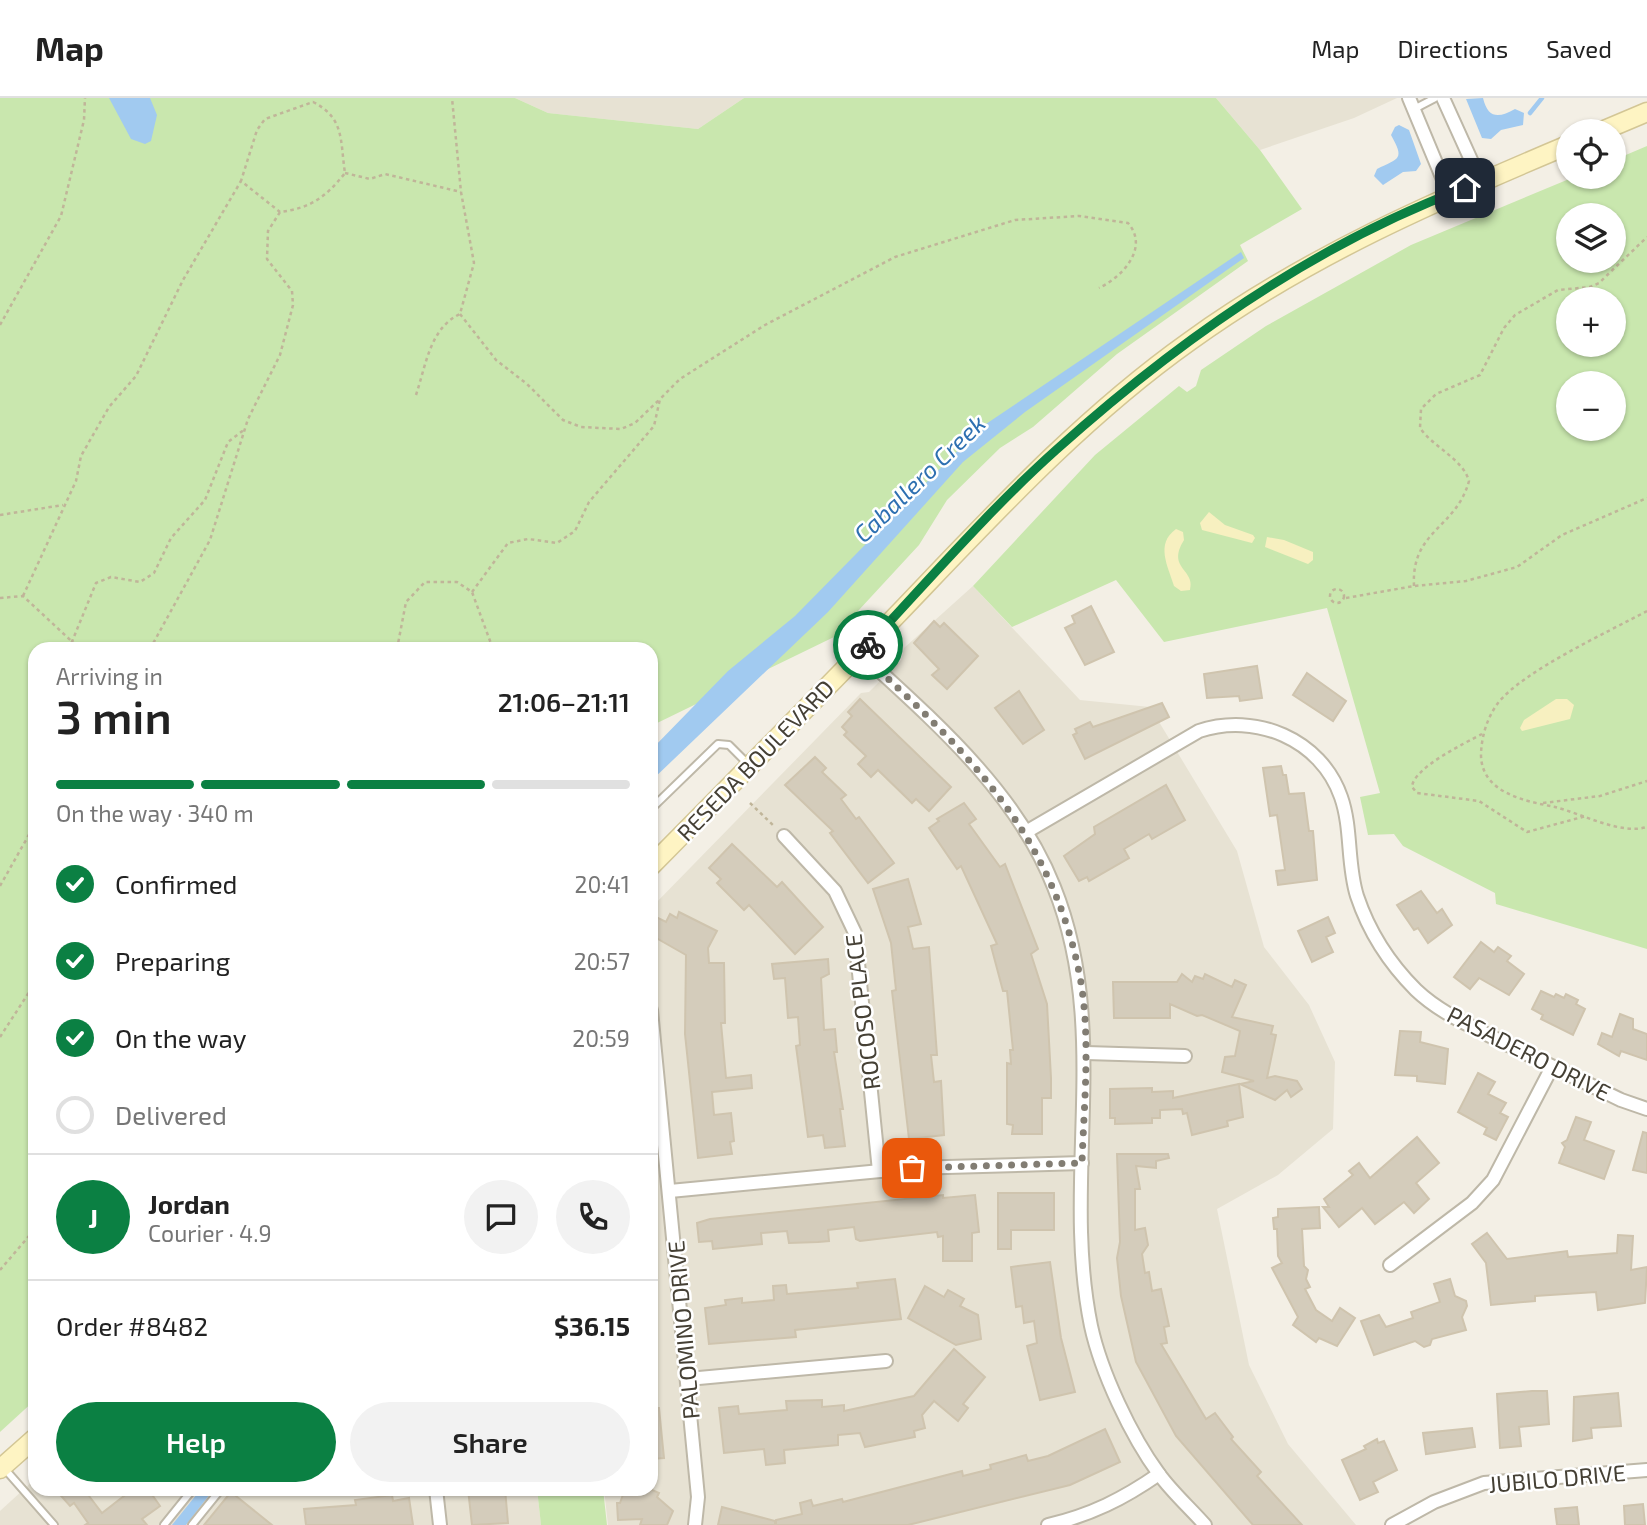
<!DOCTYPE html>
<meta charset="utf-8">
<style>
body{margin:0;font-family:"Exo 2",sans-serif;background:#f2f2f2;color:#222;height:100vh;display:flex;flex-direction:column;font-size:26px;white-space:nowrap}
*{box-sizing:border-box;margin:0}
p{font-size:23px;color:#767676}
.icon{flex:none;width:38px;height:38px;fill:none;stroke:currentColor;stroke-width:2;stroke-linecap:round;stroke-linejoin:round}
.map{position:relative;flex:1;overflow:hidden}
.sheet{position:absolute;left:28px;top:544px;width:630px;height:854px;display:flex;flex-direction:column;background:#fff;border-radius:21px;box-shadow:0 2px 5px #0004}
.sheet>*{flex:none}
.tools{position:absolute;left:1556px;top:21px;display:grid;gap:14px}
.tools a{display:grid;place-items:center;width:70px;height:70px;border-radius:50%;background:#fff;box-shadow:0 2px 5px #0004;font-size:35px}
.pin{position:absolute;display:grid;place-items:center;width:60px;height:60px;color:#fff;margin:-30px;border-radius:14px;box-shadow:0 4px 10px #0006}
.courier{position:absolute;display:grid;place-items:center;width:70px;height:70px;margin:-35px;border:5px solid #0b8043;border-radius:50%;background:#fff;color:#222;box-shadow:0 2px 9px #0007}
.head em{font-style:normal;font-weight:600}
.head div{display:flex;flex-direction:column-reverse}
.head{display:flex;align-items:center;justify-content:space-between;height:119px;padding:0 28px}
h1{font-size:46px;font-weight:600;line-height:52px}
.bar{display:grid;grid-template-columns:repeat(4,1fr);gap:10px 7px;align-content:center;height:84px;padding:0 28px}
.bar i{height:9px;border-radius:5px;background:#e0e0e0}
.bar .active{background:#0b8043}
.bar p{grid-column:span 4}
.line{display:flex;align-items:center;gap:18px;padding:0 28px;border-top:2px solid #e0e0e0}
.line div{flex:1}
.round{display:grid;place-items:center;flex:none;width:74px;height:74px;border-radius:37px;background:#f2f2f2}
ol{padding:0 28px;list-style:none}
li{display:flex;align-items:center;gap:21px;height:77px}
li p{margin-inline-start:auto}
li .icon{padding:7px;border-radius:50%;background:#0b8043;color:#fff;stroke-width:4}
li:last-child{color:#767676}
li i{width:38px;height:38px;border:4px solid #e0e0e0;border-radius:50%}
.button{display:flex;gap:14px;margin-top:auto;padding:14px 28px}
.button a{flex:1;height:80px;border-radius:42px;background:#0b8043;color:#fff;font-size:28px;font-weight:600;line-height:80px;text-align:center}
.button a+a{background:#f2f2f2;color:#222}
header{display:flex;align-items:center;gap:42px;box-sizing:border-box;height:98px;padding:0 35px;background:#fff;border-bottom:2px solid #e0e0e0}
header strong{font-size:33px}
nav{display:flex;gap:38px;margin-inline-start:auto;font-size:24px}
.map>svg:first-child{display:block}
.residential{fill:#e7e2d3}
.green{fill:#c9e7ae;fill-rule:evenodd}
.sand{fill:#f7f0c0}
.water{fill:#a1caf0}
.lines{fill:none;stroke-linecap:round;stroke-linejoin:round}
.stream{stroke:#a1caf0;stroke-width:4.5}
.building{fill:#d4ccbb;stroke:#cfc4ae;stroke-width:2}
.lane-casing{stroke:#beb8a8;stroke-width:10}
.street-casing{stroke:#beb8a8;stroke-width:16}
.secondary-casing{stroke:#d3c695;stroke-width:21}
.path{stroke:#c0b599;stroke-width:2.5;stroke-dasharray:3.5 3.5;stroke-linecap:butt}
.lane{stroke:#fff;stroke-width:6}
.street{stroke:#fff;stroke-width:12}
.secondary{stroke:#fef4c3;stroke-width:18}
.done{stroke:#827d73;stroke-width:7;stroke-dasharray:0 12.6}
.route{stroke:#0b8043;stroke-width:9}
.labels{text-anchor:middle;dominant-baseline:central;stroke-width:5;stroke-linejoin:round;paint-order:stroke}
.street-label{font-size:23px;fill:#454035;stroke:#fff}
.water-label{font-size:24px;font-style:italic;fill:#2e70b1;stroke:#fff}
</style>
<header>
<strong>Map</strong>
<nav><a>Map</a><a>Directions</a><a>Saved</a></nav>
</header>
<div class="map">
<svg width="1647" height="1427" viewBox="0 0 1647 1427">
<rect width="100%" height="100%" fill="#f3efe5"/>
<g class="residential">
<path d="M515,0H744L698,31L548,15Z"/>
<path d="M1216,0H1397L1354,20L1260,52Z"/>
<path d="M973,488L1080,602L1150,609L1237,753L1264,849L1309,907L1335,964L1333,1031L1278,1077L1217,1111L1249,1267L1288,1346L1356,1427H608L604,1391H651V810L861,595L869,594L901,562L904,550Z"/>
<path d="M35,1381V1391H537L541,1427H0V1413Z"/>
</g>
<g class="green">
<path d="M0,0H515L548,15L698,31L744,0H1216L1260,52L1302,111L1240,147L1248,163L1117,256L1033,329L1000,350L947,402L919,447L834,539L651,628V551H35V1302L0,1334Z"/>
<path d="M1647,48V851L1496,806L1495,795L1403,748L1394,736L1368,737L1360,699L1380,695L1327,510L1164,544L1116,482L1012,529L973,488L1095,357L1179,288L1187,294L1196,288L1201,272L1266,228L1411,147L1574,79H1614V62ZM1568,117H1614V163H1568ZM1568,201H1614V247H1568ZM1568,285H1614V331H1568Z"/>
<path d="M537,1391H603L607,1427H541Z"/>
</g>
<g class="sand">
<path d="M1209,414L1225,427L1253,437L1255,440L1252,445L1202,432L1200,425Z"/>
<path d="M1176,431L1183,434L1184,442C1166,471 1196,471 1190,492L1181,493L1174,488C1168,468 1155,446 1176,431Z"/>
<path d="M1267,439L1284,442L1313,454V462L1308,466L1265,449Z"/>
<path d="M1556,601H1567L1574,607L1570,621L1522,633L1520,630L1524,622Z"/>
</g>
<g class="water">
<path d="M109,0H150L157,17L151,43L145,46L131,41Z"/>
<path d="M1483,0C1488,21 1499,20 1515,11L1524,15L1523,27L1501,32L1491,41L1482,40L1466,1Z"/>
<path d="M1399,27L1409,32L1421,66L1416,73L1403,74L1383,87L1374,78L1377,71C1399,60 1405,62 1391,37L1395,29Z"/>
<path d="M1241,154L1244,160L1025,314L963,364L828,514L651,683V652L728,573L795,518L980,330Z"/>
<path d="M201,1391H214L186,1427H172Z"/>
</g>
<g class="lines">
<path class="stream" d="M1530,15L1542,0"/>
</g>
<g class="building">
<path d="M1091,508L1114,554L1085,567L1065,530L1075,525L1072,518Z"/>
<path d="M934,523L940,529L944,525L978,558L947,591L932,577L939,571L914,545Z"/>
<path d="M1257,568L1262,600L1240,603L1239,598L1207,600L1204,576Z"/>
<path d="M1307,575L1346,603L1333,623L1293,597Z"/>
<path d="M1019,593L1044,632L1023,646L995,610Z"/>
<path d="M860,601L951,689L929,713L916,701L912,705L878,672L871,679L858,666L866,658L844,637L847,634L842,629L852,618L848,614Z"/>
<path d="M1162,605L1169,619L1085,661L1073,637L1077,635L1075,631L1090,624L1093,629Z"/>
<path d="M815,659L826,670L822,674L846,697L841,701L856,721L859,719L894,765L868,785L830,735L833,733L785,687Z"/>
<path d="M1281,668L1283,677H1286L1289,696L1304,695L1309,733H1313L1317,782L1278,787L1276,773L1285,772L1277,717L1270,718L1263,670Z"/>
<path d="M1166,687L1185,722L1152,741L1149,736L1124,751L1129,760L1089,783L1087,779L1079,783L1064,758L1095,736L1094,729Z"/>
<path d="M964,705L976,721L969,726L1000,769L1005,766L1038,851L1031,856L1047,906L1051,980V1000H1042V1036H1012L1013,1027L1007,1026V965L1011,966L1010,952H1013L1007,893H1003L991,848L997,846L961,768L957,771L929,730L939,723L937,721Z"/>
<path d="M732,746L777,789L782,784L823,829L795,856L749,807L744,812L717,785L721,781L709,770Z"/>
<path d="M908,781L921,826L908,829L913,851L929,849L937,957H931L934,984L941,983L944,1037L909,1041L892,893L896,892L891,845L873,791Z"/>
<path d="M1421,793L1437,815L1442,811L1452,827L1428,845L1418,830L1414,832L1397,807Z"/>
<path d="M679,814L717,833L708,850L709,865H724L725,925H721L726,980L751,977L752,990L712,994L714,1017L731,1015L734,1043L730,1044L732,1056L698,1060L685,936L686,857L651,837L654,818L666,824L670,816L677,820Z"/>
<path d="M1328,819L1335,835L1326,839L1333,854L1312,864L1298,833Z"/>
<path d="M1481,844L1494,854L1498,849L1511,858L1507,863L1524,876L1509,897L1479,880L1470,891L1454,879Z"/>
<path d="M828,861L829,876L821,880L824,932L835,931L837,954H834L843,1011H840L845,1048L825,1050L823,1037L808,1039L796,948L800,947L798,919L788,920L785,880L774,881L772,866Z"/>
<path d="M1182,876L1192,884L1195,878L1203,881L1205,876L1232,889L1235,882L1246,887L1232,919L1273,928L1271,936L1276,937L1267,980L1275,978L1297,983L1302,991L1291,999L1287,992L1275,1002L1240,986L1254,983L1222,974L1225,959L1235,958L1240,933L1202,917L1197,918L1170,906V920H1114L1113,884H1177Z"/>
<path d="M1541,893L1554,899L1556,896L1564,900L1566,896L1578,902L1576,906L1585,911L1573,937L1541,921L1543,917L1532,911Z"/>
<path d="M1620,916L1633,921V931L1647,936V962L1621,953L1619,958L1598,946L1602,935L1612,939Z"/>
<path d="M1400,933L1421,934L1420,944L1448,951L1445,986L1417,983V978L1395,977Z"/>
<path d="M1478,975L1495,984L1488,996L1506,1005L1500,1015L1508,1019L1496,1042L1484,1036L1487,1030L1458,1014Z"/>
<path d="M1239,986L1243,1019L1227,1023L1228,1028L1192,1037L1187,1015L1183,1016L1182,1011L1160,1012V1020H1152V1025L1115,1026V1020H1110V991L1152,990V994L1173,993V1000Z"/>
<path d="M1576,1019L1591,1024L1584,1042L1614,1053L1604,1081L1559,1065L1565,1049L1562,1045L1567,1042Z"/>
<path d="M1643,1034L1647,1035V1075L1633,1072Z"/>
<path d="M1417,1039L1439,1065L1416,1085L1429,1101L1414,1115L1404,1104L1375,1126L1362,1110L1339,1129L1323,1109H1329L1324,1101L1353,1077L1349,1073L1359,1065L1370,1080Z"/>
<path d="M1117,1056H1168L1169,1060L1156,1063V1070L1136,1068L1140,1091H1135V1132L1145,1130L1148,1147L1142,1156L1145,1175L1149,1174L1152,1193L1161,1191L1169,1228L1164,1229L1167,1245L1161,1246L1206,1321L1215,1315L1233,1339L1231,1341L1261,1374L1257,1378L1302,1427H1253L1176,1338L1136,1264L1121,1198L1117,1160L1120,1144Z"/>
<path d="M998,1095H1054V1132H1011V1151H998Z"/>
<path d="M943,1097V1100L975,1097L979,1134L972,1135V1163H943V1138L938,1139L937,1134L860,1143L856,1141L854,1129L828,1132L829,1143L818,1144L789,1145L787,1133L761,1135L762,1146L713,1151L712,1143L699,1144L697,1125L710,1121Z"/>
<path d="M1319,1109L1320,1130L1302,1131L1304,1168L1308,1172L1306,1181L1310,1189L1305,1191L1316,1212L1332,1223L1340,1210L1355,1220L1337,1248L1319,1240L1316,1244L1293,1227L1298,1219L1272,1170L1282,1165L1278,1158L1277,1131H1274L1273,1120L1278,1119V1111Z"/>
<path d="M1487,1135L1507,1161L1567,1153L1568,1159L1617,1155L1618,1137L1633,1138L1631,1172L1647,1169L1645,1205L1598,1212L1596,1194L1535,1198V1203L1491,1207L1486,1165L1472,1146Z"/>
<path d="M1050,1164L1061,1240L1075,1294L1040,1302L1027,1248L1037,1245L1034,1223L1024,1225L1022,1208L1016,1209L1011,1169Z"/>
<path d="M895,1181L901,1221L795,1232L796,1239L709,1246L705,1210L726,1207L725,1202L742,1200V1205L774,1202L773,1188L786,1187L787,1196L858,1190L857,1185Z"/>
<path d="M1450,1181L1455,1198L1466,1203L1467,1208L1462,1219L1466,1232L1432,1241L1430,1247L1424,1249L1415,1243L1374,1257L1361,1223L1379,1217L1386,1229L1413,1220L1411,1214L1440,1204L1434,1186Z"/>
<path d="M925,1188L944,1199L948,1192L964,1201L960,1208L978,1217L981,1241L956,1247L908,1220Z"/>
<path d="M954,1251L985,1279L963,1306L968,1310L958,1323L934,1303L922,1317L925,1330L914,1333L915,1339L865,1349L860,1335L838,1337V1347L784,1352L785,1365L766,1367L764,1351L724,1355L719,1310L738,1308L739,1316L787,1312L786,1303L822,1302V1309L844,1307V1313L914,1298Z"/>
<path d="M1532,1293H1547L1549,1326L1519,1329L1521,1348L1500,1350L1497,1296Z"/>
<path d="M1618,1295L1621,1328L1591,1330L1592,1340L1573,1343L1574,1299Z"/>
<path d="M651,1310H659L664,1360L651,1361Z"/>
<path d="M1472,1330L1475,1349L1426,1356L1423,1335Z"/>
<path d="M1105,1331L1120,1364L1070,1387L908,1427H776V1422L802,1416L800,1405L811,1402L813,1408L842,1401L843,1404L962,1373L963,1378L991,1371L990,1367L1026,1357L1028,1363L1048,1358Z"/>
<path d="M1377,1341L1378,1345L1384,1343L1397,1372L1373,1384L1378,1394L1360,1402L1342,1362L1366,1351L1364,1348Z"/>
<path d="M55,1391H90L86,1394L102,1415L133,1391H148L160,1408L142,1421L147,1427H85L88,1425L74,1405L70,1408Z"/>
<path d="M468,1391H505L508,1425L472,1427Z"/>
<path d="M625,1391H650L659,1395L657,1399L673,1413L667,1427H640L642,1421L618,1422L617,1405H620Z"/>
<path d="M231,1394L272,1427H204Z"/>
<path d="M392,1397L393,1403L409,1400L413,1427H306L304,1411L356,1407L355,1402Z"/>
<path d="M1643,1406L1645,1427H1625L1624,1408Z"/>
<path d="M722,1409L775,1423V1427H718Z"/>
<path d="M1577,1409L1579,1427H1557L1555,1411Z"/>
</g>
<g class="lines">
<g class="lane-casing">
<g id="lane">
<path d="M1414,11L1435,0"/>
<path d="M651,711L718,646L729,647L747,665"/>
<path d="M4,1370L54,1427"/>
<path d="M164,1427L193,1391"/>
<path d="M192,1427L221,1391"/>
</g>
</g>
<g class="street-casing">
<g id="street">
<path d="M1409,0L1449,96"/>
<path d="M1443,0L1481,84"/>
<path d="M860,555C933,622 1017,694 1054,789C1112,933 1061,1082 1091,1228C1101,1274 1131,1338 1159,1376C1172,1394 1190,1410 1205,1427"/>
<path d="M1026,734L1199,633C1255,614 1321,641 1341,699C1352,730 1347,767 1357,798C1369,834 1390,866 1416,892C1440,915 1473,929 1502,944C1542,963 1582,983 1621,1002L1647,1011"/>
<path d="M784,738L835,793L855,835L879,1073"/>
<path d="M651,912L698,1399L695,1427"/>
<path d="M1086,955L1185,958"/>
<path d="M670,1093L912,1070L1082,1065"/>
<path d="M1390,1167L1472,1105L1493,1082L1552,969"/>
<path d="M688,1281L886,1263"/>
<path d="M436,1391L440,1427"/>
<path d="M1048,1427C1091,1417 1123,1401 1159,1376"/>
<path d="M1392,1427L1434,1404L1484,1385L1647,1372"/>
</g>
</g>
<g class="secondary-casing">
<g id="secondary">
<path d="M1602,33L1647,14"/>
<path d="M651,768C733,685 815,602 896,518C989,421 1080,321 1190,243C1308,158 1435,103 1568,47"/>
<path d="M0,1371L35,1340"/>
</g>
</g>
<g class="path">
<path d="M345,75L370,81L385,76L461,94"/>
<path d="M460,216L496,262L527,286L563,322L581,329L621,331L635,325L660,301"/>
<path d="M0,227L61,118L84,22L85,0"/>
<path d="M416,297C426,267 430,230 460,216L474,165L461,94L452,0"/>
<path d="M0,417L63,407"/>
<path d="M1414,488C1411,432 1456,431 1469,383C1463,361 1433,349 1420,330L1421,311L1436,296L1480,277L1504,230L1515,217L1558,192L1590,189L1599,185L1647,139"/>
<circle cx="1337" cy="498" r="7"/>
<path d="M472,494L508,445L528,441L557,445L575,433L589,404L654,328L660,301L680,281L765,227L895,159L1015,122L1079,118L1128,125C1149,149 1124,178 1099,190"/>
<path d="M23,498L76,383L81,358L109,309L136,278L183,182L241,83"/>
<path d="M0,500L23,498L80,551"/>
<path d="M1346,500L1414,488L1466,483L1517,469L1562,437L1647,400"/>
<path d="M1647,513C1608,534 1523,573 1498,605C1487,620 1482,637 1481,655C1480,695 1525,703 1555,709C1583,716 1620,737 1647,729"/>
<path d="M69,551L96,485L111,479L140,484L154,475L171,440L205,402L228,344L245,331"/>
<path d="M150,551L210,442L248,321L280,257L293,207L292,193L267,161L268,133L280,114C311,110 326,99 345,75C340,43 345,20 313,4L265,21L257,32L241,83L280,114"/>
<path d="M397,551L406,504L425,484H457L472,494L493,551"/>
<path d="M1482,636C1465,645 1413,670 1412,689L1417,695L1479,703L1527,734L1586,718"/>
<path d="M750,705L774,728"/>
<path d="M1543,705L1600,698L1647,683"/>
<path d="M0,788L35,726"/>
<path d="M0,939L35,885"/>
<path d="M0,1172L35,1131"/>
</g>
<use href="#lane" class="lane"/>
<use href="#street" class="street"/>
<use href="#secondary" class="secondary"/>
</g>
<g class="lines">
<path class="done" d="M868,547L860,555C964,650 1052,734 1080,879C1091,939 1084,1004 1082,1065L912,1070"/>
<path class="route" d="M868,547C929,482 989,412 1056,352C1174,246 1315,146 1465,90"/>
</g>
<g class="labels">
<g class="street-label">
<text transform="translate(755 662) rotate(-46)">RESEDA BOULEVARD</text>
<text transform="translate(862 914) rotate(-97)">ROCOSO PLACE</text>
<text transform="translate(1529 955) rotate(27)">PASADERO DRIVE</text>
<text transform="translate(683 1232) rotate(-95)">PALOMINO DRIVE</text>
<text transform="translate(1557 1380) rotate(-5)">JUBILO DRIVE</text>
</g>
<g class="water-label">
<text transform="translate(919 380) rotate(-44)">Caballero Creek</text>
</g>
</g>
</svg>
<div class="tools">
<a><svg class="icon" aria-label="locate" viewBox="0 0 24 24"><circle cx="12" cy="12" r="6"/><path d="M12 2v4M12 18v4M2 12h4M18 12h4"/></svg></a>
<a><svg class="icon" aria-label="layers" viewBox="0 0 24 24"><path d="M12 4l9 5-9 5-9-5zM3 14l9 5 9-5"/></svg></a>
<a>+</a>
<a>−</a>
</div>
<div class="pin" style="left:912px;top:1070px;background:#ea580c"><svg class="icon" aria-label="bag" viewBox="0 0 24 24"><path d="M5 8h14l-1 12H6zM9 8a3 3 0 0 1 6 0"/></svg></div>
<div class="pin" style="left:1465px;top:90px;background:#1f2937"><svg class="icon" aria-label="home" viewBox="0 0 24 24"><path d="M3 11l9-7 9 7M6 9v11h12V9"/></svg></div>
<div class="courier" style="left:868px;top:547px"><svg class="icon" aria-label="bike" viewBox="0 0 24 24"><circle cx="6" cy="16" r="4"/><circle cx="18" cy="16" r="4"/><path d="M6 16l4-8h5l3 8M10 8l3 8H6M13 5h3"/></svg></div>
<section class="sheet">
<div class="head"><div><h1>3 min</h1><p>Arriving in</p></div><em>21:06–21:11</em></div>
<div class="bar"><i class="active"></i><i class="active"></i><i class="active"></i><i></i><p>On the way · 340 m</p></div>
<ol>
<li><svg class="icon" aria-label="check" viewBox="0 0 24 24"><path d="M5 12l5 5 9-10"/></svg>Confirmed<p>20:41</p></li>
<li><svg class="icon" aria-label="check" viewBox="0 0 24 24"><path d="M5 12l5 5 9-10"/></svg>Preparing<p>20:57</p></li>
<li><svg class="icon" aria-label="check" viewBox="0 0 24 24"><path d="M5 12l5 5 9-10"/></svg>On the way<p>20:59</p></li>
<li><i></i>Delivered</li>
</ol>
<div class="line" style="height:126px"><b class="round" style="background:#0b8043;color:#fff">J</b><div><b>Jordan</b><p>Courier · 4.9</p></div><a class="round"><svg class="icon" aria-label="chat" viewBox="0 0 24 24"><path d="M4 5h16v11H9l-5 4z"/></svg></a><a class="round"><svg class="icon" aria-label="phone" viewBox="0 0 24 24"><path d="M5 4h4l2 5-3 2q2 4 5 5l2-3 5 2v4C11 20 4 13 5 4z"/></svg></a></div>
<div class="line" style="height:91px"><div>Order #8482</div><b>$36.15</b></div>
<div class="button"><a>Help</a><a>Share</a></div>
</section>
</div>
